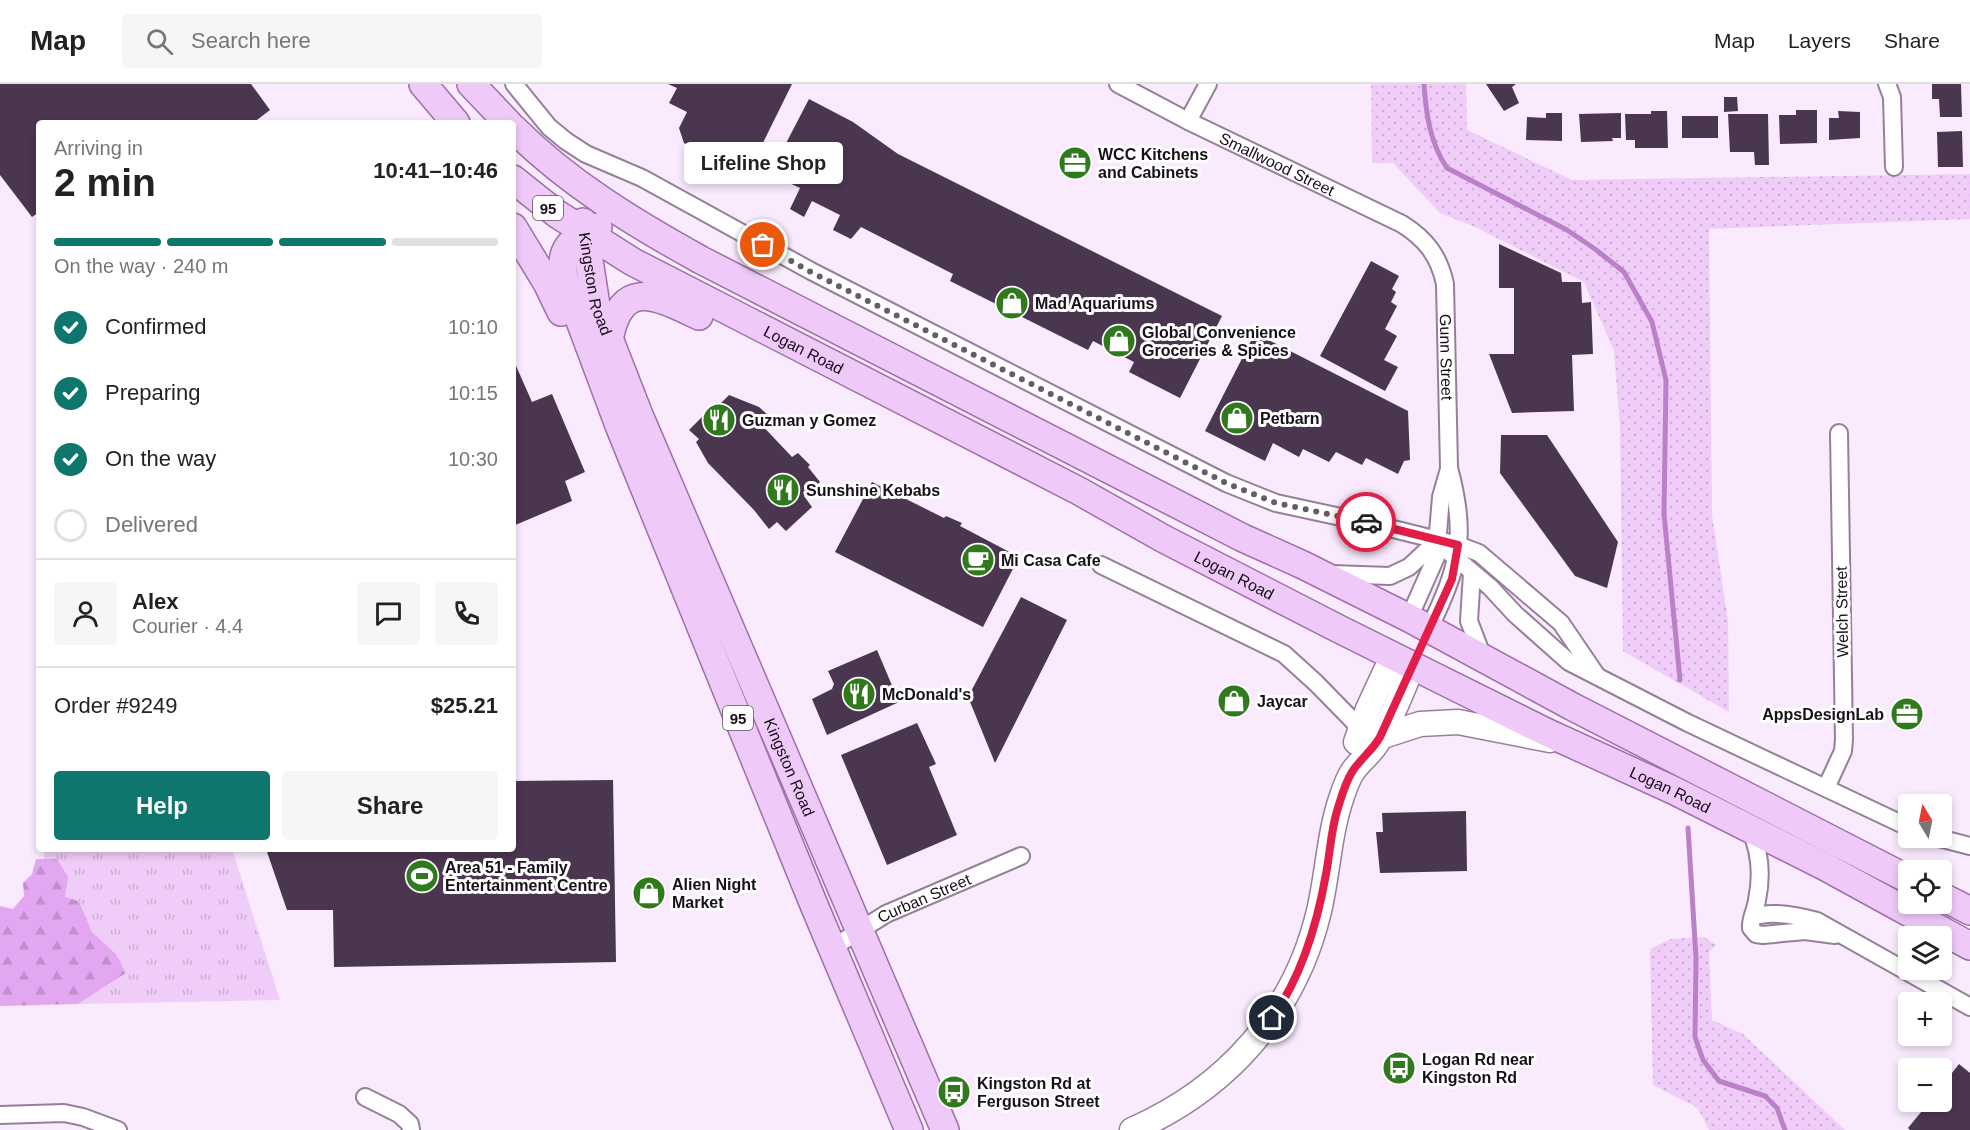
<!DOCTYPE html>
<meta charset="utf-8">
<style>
body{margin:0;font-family:Arial,sans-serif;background:#f6f6f6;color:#222;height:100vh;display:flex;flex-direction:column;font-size:22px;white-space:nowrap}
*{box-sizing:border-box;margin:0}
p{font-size:20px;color:#767676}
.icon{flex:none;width:33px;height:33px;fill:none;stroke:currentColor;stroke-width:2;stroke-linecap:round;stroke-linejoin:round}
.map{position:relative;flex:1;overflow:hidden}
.sheet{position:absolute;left:36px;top:36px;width:480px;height:732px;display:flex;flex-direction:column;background:#fff;border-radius:6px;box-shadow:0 3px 9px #0003}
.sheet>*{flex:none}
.needle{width:39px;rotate:350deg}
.controls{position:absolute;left:1898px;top:710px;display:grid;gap:12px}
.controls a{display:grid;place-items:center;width:54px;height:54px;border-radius:6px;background:#fff;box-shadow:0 3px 9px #0003;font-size:30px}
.pin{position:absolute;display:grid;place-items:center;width:51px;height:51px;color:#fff;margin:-26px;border:3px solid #fff;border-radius:50%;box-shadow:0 2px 6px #0007}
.courier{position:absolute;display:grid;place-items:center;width:60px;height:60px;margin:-30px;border:4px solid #e11d48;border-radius:50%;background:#fff;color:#222;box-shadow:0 2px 8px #0007}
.bubble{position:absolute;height:42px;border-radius:6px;background:#fff;box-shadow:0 3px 9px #0003;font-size:20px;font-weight:600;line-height:42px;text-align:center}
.summary em{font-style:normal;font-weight:600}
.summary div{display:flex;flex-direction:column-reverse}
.summary{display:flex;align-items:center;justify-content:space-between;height:102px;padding:0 18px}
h1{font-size:39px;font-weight:600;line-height:45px}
.bar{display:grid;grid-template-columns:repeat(4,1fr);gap:9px 6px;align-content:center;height:72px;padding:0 18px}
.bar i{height:8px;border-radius:4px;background:#e0e0e0}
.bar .selected{background:#0f766e}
.bar p{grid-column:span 4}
.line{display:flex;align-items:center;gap:15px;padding:0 18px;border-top:2px solid #e0e0e0}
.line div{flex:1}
.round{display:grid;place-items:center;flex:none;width:63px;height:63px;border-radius:6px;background:#f6f6f6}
ol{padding:0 18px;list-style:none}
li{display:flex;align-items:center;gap:18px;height:66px}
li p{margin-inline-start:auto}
li .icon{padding:6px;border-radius:50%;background:#0f766e;color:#fff;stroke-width:4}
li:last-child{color:#767676}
li i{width:33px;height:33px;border:3px solid #e0e0e0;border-radius:50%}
.button{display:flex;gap:12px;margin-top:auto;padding:12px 18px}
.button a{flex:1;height:69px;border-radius:6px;background:#0f766e;color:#fff;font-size:24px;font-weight:600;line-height:69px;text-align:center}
.button a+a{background:#f6f6f6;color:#222}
header{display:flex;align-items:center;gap:36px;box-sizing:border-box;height:84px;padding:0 30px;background:#fff;border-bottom:2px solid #e0e0e0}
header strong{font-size:28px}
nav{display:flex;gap:33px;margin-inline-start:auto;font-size:21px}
.search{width:420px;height:54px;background:#f6f6f6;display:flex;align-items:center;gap:15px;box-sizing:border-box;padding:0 21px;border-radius:6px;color:#767676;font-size:22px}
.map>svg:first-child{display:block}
.grass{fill:url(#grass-tufts)}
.forest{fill:url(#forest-firs)}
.park{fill:url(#park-dots)}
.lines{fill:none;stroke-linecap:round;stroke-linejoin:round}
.stream{stroke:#bb81c8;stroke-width:5}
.building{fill:#4b364f}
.street-casing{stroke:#977f9c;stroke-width:20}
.secondary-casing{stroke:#977f9c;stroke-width:27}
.primary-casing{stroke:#9c71a7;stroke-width:30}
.street{stroke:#fff;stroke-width:16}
.secondary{stroke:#fff;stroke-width:24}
.primary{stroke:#efcaf8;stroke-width:27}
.done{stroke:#665c69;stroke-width:6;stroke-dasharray:0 10.8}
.route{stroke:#e11d48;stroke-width:8}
.labels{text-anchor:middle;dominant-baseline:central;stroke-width:6;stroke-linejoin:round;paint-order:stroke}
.shield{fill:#fdfdfd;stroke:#5c565d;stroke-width:1.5}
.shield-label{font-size:15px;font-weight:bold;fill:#170f19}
.poi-label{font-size:16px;font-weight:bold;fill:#170f19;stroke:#fdfdfd;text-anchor:start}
.street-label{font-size:16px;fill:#170f19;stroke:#fdfdfd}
</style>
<header>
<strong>Map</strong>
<div class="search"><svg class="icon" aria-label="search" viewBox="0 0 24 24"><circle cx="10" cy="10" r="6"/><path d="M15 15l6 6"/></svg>Search here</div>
<nav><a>Map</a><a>Layers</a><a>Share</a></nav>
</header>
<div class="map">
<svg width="1970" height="1046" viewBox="0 0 1970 1046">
<defs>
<pattern id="grass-tufts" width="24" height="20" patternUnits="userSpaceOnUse" patternTransform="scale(1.5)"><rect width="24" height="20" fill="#f0cdf9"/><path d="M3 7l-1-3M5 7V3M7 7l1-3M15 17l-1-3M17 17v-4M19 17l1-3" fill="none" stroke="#cdafd5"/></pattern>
<pattern id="forest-firs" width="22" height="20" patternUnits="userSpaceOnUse" patternTransform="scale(1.5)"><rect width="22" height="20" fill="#e3a7f1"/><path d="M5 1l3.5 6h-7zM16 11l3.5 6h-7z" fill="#c28fce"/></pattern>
<pattern id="park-dots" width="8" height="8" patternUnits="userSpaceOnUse" patternTransform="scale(1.5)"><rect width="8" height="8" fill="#f0cdf9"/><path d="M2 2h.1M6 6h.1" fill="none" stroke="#cdafd5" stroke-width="1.8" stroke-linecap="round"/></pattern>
</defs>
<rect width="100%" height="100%" fill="#f9eafd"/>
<path class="grass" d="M44,765H232L280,916L78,920L126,889L116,870L92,848L79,817L65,813L57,775H44Z"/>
<path class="forest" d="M36,775H57L68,793L65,813L79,817L92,848L116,870L126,889L78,920L0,922V822L13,825L24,812L23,799L32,790Z"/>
<g class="park">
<path d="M1371,0H1466L1467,46L1572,96L1970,90V135L1709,145L1712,431L1728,537L1729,628L1623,567L1620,343L1614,267L1584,198L1475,143L1440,129L1393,79H1372Z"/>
<path d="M1704,853L1716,861L1709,868L1712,936L1743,950L1845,1046H1709L1698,1024L1653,1001L1650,865L1671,855Z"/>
</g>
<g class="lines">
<g class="stream">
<path d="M1424,0C1426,30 1430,59 1447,84L1567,146L1595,165L1624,188L1652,238L1666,296L1664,430L1680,596"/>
<path d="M1688,744L1696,874L1695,953L1703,976L1719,997L1765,1012L1777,1024L1785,1046"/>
</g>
</g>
<g class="building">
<path d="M0,0H251L270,26L253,39H39V128L32,133L0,91Z"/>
<path d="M668,0H792L751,83L738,76L736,81L702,65L700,69L684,59L679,44L687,28L669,19L677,4Z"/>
<path d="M1486,0H1516L1512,3L1519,19L1504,27Z"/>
<path d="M1932,0H1961L1962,33H1940L1939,15H1932Z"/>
<path d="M1724,13H1737L1738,27L1724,28Z"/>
<path d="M809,15L853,38L898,70L1222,232L1180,314L1129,288L1134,278L1093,257L1088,266L950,197L953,190L861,143L851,155L833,146L840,131L812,117L804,133L790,125L800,104L770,90Z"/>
<path d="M1796,26H1817V59L1780,60L1779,31H1796Z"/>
<path d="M1651,27H1667L1668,64H1635V56H1626L1625,30H1651Z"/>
<path d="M1838,27L1860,28V54L1829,56V34H1839Z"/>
<path d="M1546,29H1562V57L1526,56L1527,33L1546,34Z"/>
<path d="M1621,29V54H1612L1613,57L1581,58L1579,30Z"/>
<path d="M1728,30H1768L1769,81H1755L1754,68H1730Z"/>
<rect x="1682" y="32" width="36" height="22"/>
<path d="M1962,47L1963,83H1938L1937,48Z"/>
<path d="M1499,160L1561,189L1562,198H1581L1582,219L1591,218L1593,270L1572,271L1574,327L1512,329L1489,270H1514V204H1499Z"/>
<path d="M1371,177L1399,192L1392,205L1396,208L1391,218L1397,222L1385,245L1397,252L1384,276L1398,283L1385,307L1320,272Z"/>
<path d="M1255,249L1408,327L1410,376L1404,377L1398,390L1366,374L1362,381L1336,368L1329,378L1303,365L1299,373L1273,359L1265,377L1205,347Z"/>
<path d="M513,275L532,318L552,310L585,388L565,397L572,417L513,442Z"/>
<path d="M729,311L759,323L768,331L760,339L792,373L798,369L810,381L808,383L820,398L804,412L812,423L786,447L777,438L769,445L754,426L708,379L696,358L699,355L689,346L711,324L714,326Z"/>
<path d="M1501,351H1547L1618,458L1607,504L1575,492L1500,389Z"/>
<path d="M872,398L944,434L946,432L962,439L960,442L1019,473L983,543L835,468Z"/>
<path d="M1021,513L1067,536L995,679L968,613Z"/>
<path d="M877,566L899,618L827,651L812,615L832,605L834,600L828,587Z"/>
<path d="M917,639L936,680L929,683L957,751L887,781L841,671Z"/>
<path d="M613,696L616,878L334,883L333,826H287L266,765H513V697Z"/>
<path d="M1466,727L1467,787L1380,789L1376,748H1383L1382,729Z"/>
<path d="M1959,980L1970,989V1046H1910L1908,1044L1930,1017H1941V1003Z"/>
</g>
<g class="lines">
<g class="street-casing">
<g id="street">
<path d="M514,0L549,43L566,57L586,70L642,94L811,187L1226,399L1276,419L1373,440L1458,461L1479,469L1561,539L1597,592"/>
<path id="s1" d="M1118,0L1188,37L1402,140C1426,155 1439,172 1445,200L1449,384C1468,453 1459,482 1429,545"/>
<path d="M1887,0L1892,13L1894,83"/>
<path d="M1188,37L1208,0"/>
<path d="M1451,470L1490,503L1515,530L1569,578L1688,639L1908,743"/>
<path d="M1101,481L1284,570L1316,599L1360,644"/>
<path d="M1472,489L1469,537L1482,571"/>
<path d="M1332,490L1390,492L1409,483L1438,456"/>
<path d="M1409,534L1436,473L1441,413L1449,385"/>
<path d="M1826,704L1843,667L1844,655L1839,349"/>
<path d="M1750,745C1760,767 1762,792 1757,816C1756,825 1750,835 1751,844L1756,850L1763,851L1805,847L1835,851"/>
<path d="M1935,753L1970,762"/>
<path d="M1753,833C1772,826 1799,832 1817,837L1970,923"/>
<path id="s2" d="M832,864L886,830L1021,772"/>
<path d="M365,1013L399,1030L410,1040L411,1046"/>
<path d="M0,1031L64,1029L83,1033L118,1046"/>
</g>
</g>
<g class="secondary-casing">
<g id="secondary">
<path d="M1360,644L1380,653L1420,640L1458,638L1550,656"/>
<path d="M1356,658L1368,625L1393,571"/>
<path d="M1132,1046C1226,1005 1295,929 1319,827C1328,789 1329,749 1342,712C1345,703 1348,694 1353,687C1360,677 1370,670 1377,659C1392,635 1402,607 1413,581"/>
</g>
</g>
<g class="primary-casing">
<g id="primary">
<path d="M423,0L456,39"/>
<path d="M471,0L508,39"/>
<path d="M513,44C568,99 634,139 701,176L1243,454L1303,481L1409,534L1573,623L1908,795"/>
<path id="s3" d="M513,95L557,130L633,178L1079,407L1164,455L1339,545L1548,649L1675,707L1824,782L1970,862"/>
<path id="s4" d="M583,138L596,221L639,331L945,1046"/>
<path d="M513,143L547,199L561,228"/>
<path d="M598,143C571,154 557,166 565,197L620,344L814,821L909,1046"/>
<path d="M609,256C621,192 657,212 699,232"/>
<path d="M1941,812L1970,827"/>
</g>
</g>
<use href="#street" class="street"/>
<use href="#secondary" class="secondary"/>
<use href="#primary" class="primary"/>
</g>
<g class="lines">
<path class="done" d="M763,161L811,188L1226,399L1276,419L1366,438"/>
<path class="route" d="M1272,934C1302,892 1317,841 1326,790C1330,769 1331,747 1337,727C1341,714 1345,699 1352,688C1360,675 1373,666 1380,653L1452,495L1458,461L1366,438"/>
</g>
<defs>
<g id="office-disc" transform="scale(1.725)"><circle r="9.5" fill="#31791d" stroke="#fdfdfd"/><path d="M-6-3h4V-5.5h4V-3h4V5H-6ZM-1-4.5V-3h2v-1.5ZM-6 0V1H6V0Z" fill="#fff"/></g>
<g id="shop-disc" transform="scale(1.725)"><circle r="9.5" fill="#31791d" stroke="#fdfdfd"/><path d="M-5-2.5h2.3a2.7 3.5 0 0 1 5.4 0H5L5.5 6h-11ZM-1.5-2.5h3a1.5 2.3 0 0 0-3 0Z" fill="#fff"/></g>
<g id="restaurant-disc" transform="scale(1.725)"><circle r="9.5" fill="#31791d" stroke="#fdfdfd"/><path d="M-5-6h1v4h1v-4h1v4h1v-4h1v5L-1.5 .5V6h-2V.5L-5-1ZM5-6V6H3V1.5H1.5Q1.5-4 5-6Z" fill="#fff"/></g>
<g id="cafe-disc" transform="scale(1.725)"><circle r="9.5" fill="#31791d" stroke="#fdfdfd"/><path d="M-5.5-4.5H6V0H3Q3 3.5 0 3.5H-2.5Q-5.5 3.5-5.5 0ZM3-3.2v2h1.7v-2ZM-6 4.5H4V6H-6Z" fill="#fff"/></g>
<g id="stadium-disc" transform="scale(1.725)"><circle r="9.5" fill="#31791d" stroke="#fdfdfd"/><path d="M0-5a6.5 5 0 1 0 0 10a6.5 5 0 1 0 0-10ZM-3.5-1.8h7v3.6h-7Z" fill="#fff"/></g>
<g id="bus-disc" transform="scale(1.725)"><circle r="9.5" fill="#31791d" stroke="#fdfdfd"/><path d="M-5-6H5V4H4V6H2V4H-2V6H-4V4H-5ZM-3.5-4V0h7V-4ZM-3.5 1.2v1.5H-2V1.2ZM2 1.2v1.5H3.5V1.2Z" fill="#fff"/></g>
</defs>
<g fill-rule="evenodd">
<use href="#office-disc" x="1075" y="79"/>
<use href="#shop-disc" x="1012" y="219"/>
<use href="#shop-disc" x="1119" y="257"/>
<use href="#shop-disc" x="1237" y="334"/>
<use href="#restaurant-disc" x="719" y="336"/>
<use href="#restaurant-disc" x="783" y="406"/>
<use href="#cafe-disc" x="978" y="476"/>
<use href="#restaurant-disc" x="859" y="610"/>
<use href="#shop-disc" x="1234" y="617"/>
<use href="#office-disc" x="1907" y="630"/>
<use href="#stadium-disc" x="422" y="792"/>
<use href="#shop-disc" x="649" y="809"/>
<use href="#bus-disc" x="1399" y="984"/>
<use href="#bus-disc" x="954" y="1008"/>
</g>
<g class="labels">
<g class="shield">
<rect x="533" y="112" width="30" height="24" rx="4.5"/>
<rect x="723" y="622" width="30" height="24" rx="4.5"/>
</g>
<g class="shield-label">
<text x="548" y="124">95</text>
<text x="738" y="634">95</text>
</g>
<g class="poi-label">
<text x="1098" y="70">WCC Kitchens<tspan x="1098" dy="18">and Cabinets</tspan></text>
<text x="1035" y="219">Mad Aquariums</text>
<text x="1142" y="248">Global Convenience<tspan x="1142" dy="18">Groceries &amp; Spices</tspan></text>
<text x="1260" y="334">Petbarn</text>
<text x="742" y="336">Guzman y Gomez</text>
<text x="806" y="406">Sunshine Kebabs</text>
<text x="1001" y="476">Mi Casa Cafe</text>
<text x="882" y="610">McDonald's</text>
<text x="1257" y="617">Jaycar</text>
<text x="1884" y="630" text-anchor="end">AppsDesignLab</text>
<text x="445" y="783">Area 51 - Family<tspan x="445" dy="18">Entertainment Centre</tspan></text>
<text x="672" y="800">Alien Night<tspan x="672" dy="18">Market</tspan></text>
<text x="1422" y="975">Logan Rd near<tspan x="1422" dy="18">Kingston Rd</tspan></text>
<text x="977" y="999">Kingston Rd at<tspan x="977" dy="18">Ferguson Street</tspan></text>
</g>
<g class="street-label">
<text stroke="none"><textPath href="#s1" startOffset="178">Smallwood Street</textPath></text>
<text stroke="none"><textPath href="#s4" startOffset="63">Kingston Road</textPath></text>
<text stroke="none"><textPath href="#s3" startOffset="338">Logan Road</textPath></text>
<text stroke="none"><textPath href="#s1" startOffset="466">Gunn Street</textPath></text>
<text stroke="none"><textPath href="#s3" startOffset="824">Logan Road</textPath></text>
<text transform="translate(1842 528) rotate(-91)">Welch Street</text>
<text stroke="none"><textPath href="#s4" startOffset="585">Kingston Road</textPath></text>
<text stroke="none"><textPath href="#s3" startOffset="1310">Logan Road</textPath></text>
<text stroke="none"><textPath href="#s2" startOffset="105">Curban Street</textPath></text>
</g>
</g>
</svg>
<div class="controls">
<a><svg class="needle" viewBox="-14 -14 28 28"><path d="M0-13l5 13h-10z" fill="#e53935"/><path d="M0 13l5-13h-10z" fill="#767676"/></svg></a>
<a><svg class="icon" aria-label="locate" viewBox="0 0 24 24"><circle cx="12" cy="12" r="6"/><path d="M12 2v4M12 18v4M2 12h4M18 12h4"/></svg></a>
<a><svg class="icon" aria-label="layers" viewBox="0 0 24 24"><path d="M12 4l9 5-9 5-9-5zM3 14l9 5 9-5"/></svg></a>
<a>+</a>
<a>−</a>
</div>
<div class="pin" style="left:763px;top:161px;background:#ea580c"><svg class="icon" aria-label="bag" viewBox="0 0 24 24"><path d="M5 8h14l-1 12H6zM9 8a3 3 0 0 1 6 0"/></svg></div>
<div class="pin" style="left:1272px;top:934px;background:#1f2937"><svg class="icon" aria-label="home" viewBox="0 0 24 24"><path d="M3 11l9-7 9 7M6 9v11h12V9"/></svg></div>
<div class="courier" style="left:1366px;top:438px"><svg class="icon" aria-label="car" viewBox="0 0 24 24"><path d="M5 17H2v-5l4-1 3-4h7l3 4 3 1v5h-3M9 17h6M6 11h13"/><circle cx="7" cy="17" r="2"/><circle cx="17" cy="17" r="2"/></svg></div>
<div class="bubble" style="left:684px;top:58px;width:159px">Lifeline Shop</div>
<section class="sheet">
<div class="summary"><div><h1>2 min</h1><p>Arriving in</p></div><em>10:41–10:46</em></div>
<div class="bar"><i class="selected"></i><i class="selected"></i><i class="selected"></i><i></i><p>On the way · 240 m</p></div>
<ol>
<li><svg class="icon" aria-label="check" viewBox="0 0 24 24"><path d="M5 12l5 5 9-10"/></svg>Confirmed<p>10:10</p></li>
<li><svg class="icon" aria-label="check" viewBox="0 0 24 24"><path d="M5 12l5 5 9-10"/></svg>Preparing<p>10:15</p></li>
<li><svg class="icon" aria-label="check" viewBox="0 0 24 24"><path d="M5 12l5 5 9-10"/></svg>On the way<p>10:30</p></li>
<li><i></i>Delivered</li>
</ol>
<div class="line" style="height:108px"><a class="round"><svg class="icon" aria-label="person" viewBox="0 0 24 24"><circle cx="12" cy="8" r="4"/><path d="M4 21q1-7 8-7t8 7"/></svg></a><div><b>Alex</b><p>Courier · 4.4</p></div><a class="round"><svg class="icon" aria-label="chat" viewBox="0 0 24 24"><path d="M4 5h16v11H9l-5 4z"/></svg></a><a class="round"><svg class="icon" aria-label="phone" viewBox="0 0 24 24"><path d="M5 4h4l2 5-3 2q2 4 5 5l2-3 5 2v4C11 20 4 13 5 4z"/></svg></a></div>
<div class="line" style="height:78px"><div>Order #9249</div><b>$25.21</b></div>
<div class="button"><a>Help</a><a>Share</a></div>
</section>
</div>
